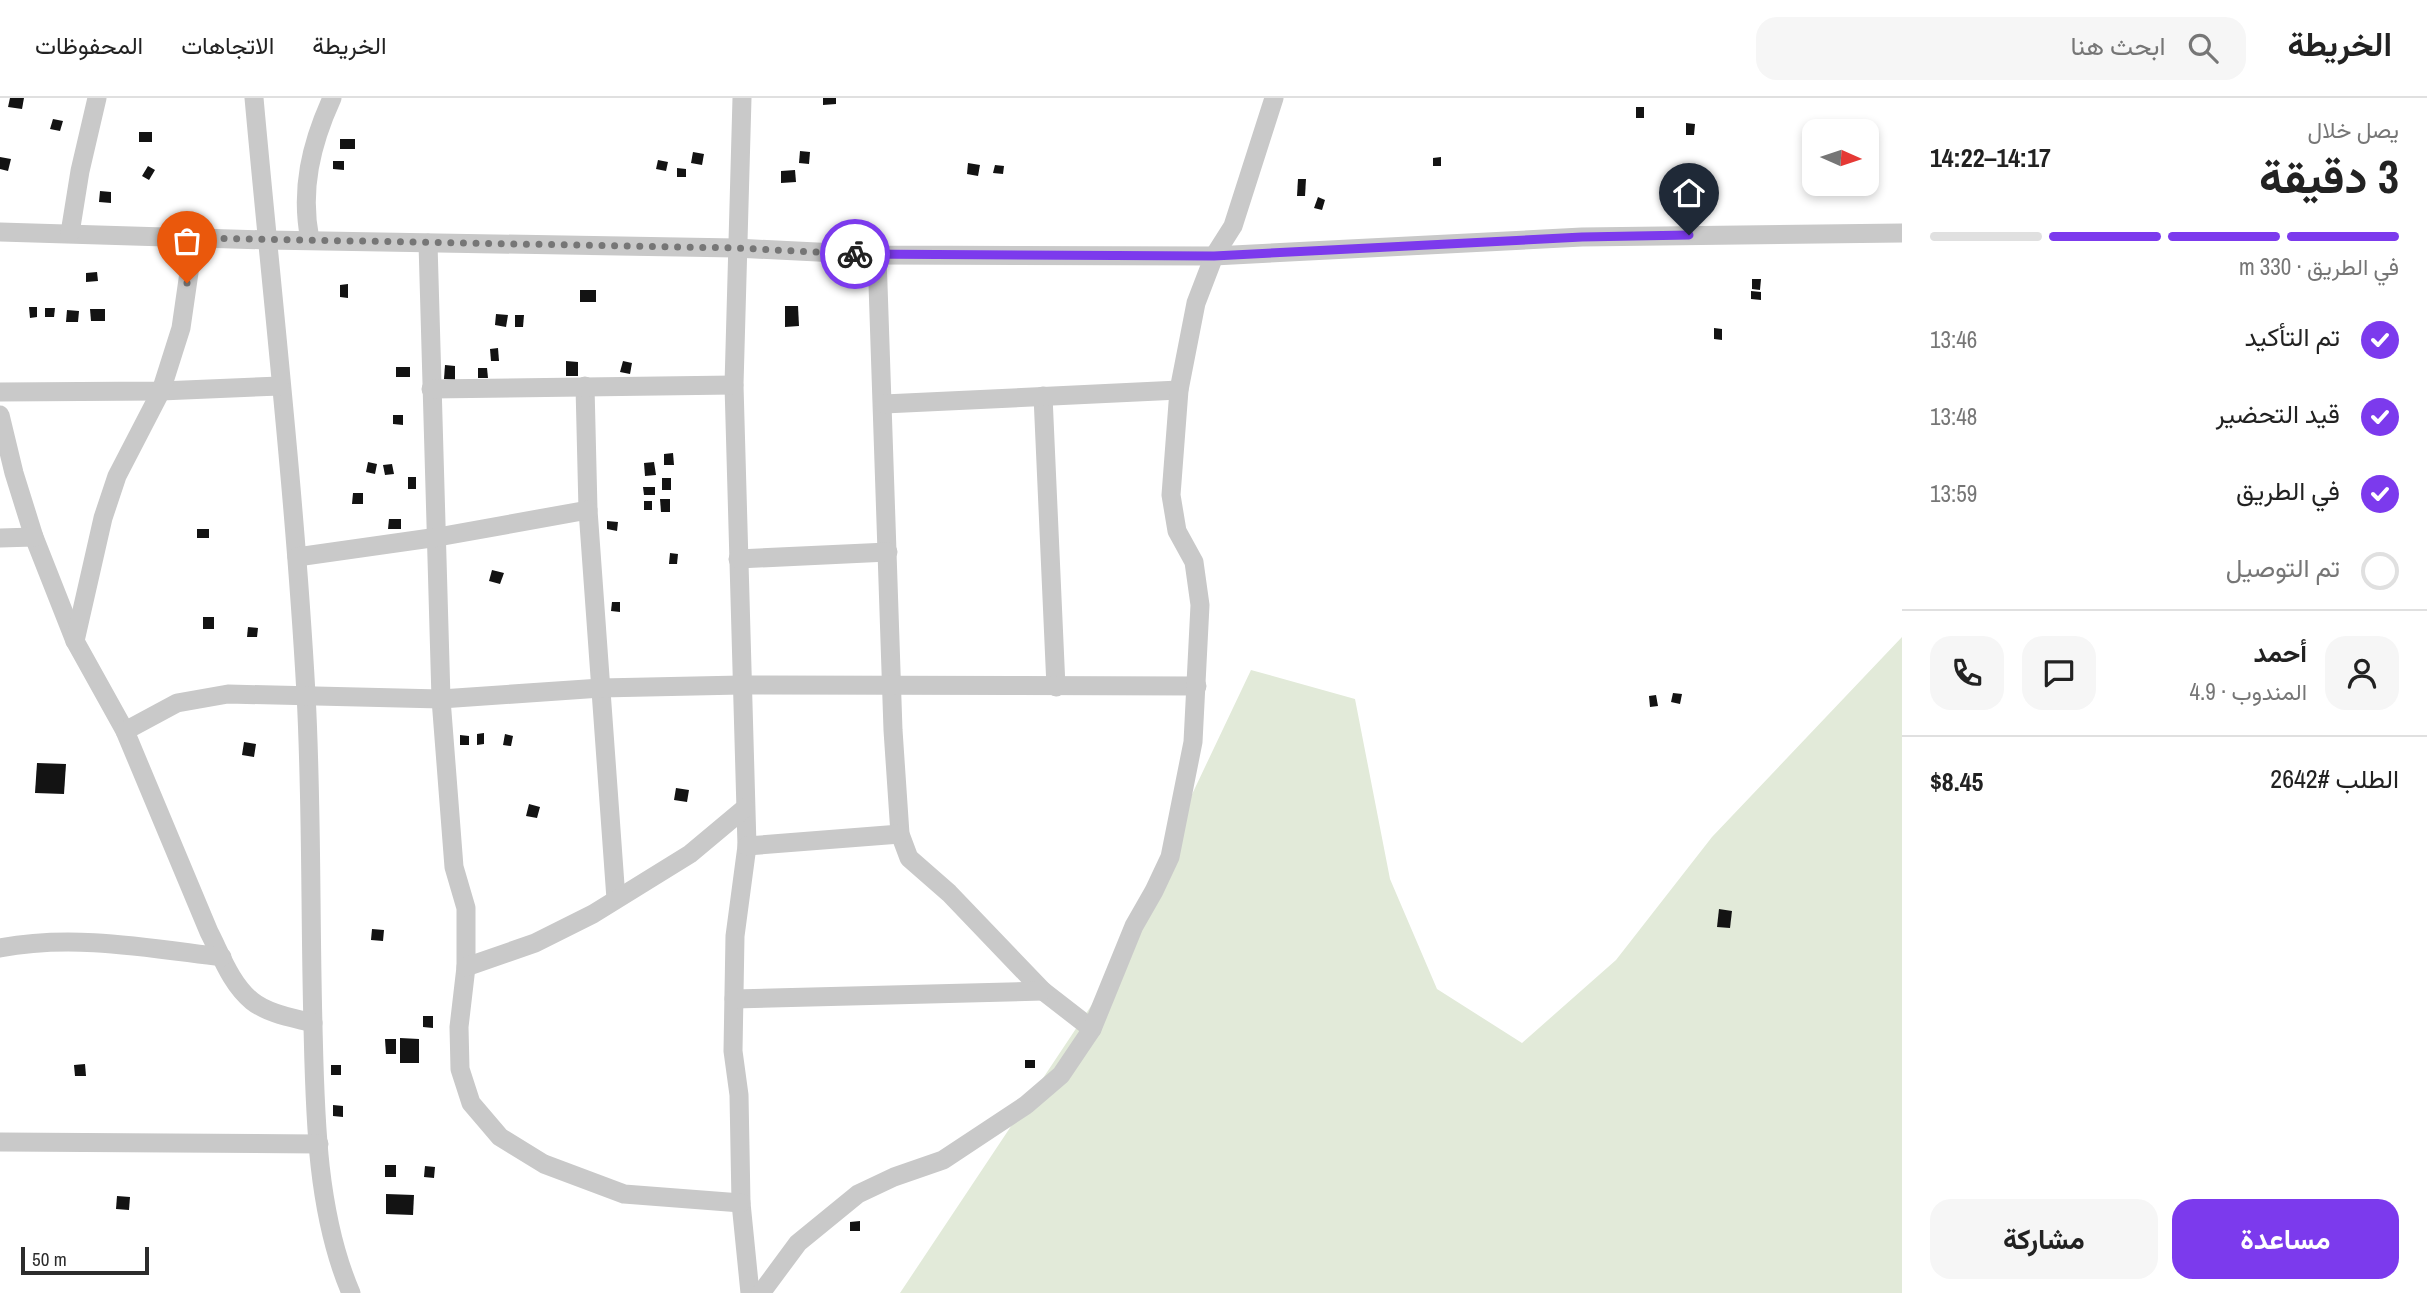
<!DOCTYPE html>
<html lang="ar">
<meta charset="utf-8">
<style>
body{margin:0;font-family:"Archivo Narrow",Vazirmatn,sans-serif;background:#f6f6f6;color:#222;direction:rtl;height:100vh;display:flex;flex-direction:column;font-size:26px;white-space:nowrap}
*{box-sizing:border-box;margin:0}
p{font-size:23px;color:#767676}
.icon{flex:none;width:38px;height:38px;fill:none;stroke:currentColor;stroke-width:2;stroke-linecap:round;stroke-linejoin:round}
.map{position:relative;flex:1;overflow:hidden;direction:ltr}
.side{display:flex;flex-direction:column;background:#fff;width:525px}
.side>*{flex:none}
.needle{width:46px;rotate:93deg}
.tools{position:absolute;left:1802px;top:21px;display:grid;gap:14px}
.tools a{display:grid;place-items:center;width:77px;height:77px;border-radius:14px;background:#fff;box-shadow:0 4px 10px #0003;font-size:35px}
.scale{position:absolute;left:21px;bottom:18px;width:128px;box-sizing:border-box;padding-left:7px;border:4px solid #2c2c2c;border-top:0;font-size:19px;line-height:24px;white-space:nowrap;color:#2c2c2c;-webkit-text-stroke:5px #fff;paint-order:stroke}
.pin{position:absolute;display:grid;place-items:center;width:60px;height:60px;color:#fff;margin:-72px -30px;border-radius:50% 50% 50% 0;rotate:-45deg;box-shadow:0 0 7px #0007}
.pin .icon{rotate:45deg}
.courier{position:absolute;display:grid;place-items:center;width:70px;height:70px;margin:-35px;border:5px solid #7c3aed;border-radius:50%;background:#fff;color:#222;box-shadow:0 2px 9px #0007}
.overview em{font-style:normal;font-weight:700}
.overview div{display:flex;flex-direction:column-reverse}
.overview{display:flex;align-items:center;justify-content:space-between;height:119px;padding:0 28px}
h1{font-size:46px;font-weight:700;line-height:52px}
.bar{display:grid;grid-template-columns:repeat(4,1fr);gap:10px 7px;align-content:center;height:84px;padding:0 28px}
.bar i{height:9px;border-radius:5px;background:#e0e0e0}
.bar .selected{background:#7c3aed}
.bar p{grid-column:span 4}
.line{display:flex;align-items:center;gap:18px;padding:0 28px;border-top:2px solid #e0e0e0}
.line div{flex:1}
.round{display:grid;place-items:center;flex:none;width:74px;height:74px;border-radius:21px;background:#f6f6f6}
ol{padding:0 28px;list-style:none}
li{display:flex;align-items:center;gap:21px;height:77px}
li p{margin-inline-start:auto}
li .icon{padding:7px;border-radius:50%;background:#7c3aed;color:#fff;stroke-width:4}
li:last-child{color:#767676}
li i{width:38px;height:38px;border:4px solid #e0e0e0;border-radius:50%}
.primary-button{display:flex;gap:14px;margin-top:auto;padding:14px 28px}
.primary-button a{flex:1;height:80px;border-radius:21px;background:#7c3aed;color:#fff;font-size:28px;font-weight:700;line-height:80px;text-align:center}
.primary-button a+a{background:#f6f6f6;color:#222}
header{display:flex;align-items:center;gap:42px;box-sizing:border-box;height:98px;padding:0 35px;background:#fff;border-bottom:2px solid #e0e0e0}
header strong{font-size:33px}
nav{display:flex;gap:38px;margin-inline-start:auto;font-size:24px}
.search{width:490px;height:63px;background:#f6f6f6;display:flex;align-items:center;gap:18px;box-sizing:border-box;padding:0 24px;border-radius:21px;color:#767676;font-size:26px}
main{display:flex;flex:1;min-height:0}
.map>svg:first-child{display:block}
.green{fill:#e2ead9}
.building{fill:#131313}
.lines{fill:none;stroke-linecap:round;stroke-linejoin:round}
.street{stroke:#c9c9c9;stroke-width:19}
.done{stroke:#767676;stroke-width:7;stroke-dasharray:0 12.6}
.route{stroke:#7c3aed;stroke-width:9}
</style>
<header>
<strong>الخريطة</strong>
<div class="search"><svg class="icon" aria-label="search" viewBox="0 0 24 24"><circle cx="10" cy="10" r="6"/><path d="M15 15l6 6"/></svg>ابحث هنا</div>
<nav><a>الخريطة</a><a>الاتجاهات</a><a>المحفوظات</a></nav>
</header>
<main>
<section class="side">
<div class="overview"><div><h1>3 دقيقة</h1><p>يصل خلال</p></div><em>14:17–14:22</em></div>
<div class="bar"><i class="selected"></i><i class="selected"></i><i class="selected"></i><i></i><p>في الطريق · 330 m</p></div>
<ol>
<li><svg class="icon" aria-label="check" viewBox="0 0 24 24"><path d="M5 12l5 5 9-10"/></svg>تم التأكيد<p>13:46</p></li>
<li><svg class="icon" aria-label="check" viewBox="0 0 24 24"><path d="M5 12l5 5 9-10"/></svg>قيد التحضير<p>13:48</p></li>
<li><svg class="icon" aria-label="check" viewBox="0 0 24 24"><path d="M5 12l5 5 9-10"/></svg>في الطريق<p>13:59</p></li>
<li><i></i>تم التوصيل</li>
</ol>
<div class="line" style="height:126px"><a class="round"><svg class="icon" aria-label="person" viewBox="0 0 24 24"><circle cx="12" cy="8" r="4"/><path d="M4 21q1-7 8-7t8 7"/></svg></a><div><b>أحمد</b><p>المندوب · 4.9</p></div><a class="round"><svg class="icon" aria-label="chat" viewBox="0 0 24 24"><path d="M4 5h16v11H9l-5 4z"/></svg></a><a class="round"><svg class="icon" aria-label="phone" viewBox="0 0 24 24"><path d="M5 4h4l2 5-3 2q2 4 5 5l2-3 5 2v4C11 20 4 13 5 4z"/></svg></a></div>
<div class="line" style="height:91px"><div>الطلب #2642</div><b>$8.45</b></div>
<div class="primary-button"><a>مساعدة</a><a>مشاركة</a></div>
</section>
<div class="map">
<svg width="1902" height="1195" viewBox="0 0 1902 1195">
<rect width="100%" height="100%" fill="#fff"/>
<path class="green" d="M1902,539V1195H900L1093,905L1251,572L1355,601L1390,781L1437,891L1522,945L1616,862L1712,739Z"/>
<g class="building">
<path d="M10,0H24L22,11L8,9Z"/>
<path d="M823,0H836V6L823,7Z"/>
<rect x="1636" y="9" width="8" height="11"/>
<path d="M53,21L63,23L60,33L50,31Z"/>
<path d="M1686,25L1695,26L1694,37H1686Z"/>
<rect x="139" y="34" width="13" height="10"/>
<rect x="340" y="41" width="15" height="10"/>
<path d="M800,53L810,54L809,66L799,65Z"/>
<path d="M693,54L704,56L702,67L691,65Z"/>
<path d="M0,59L11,61L8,73L0,71Z"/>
<path d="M1441,59V68H1433V60Z"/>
<path d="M658,62L668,64L666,73L656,71Z"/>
<path d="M333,63H344V72L333,71Z"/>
<path d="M968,65L980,67L978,78L967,76Z"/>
<path d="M995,67L1004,68L1003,76L993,75Z"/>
<path d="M148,68L155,72L149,82L142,78Z"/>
<path d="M677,70L686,71V79H677Z"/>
<path d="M795,72L796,84L781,85V73Z"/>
<path d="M1298,81H1306L1305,98H1297Z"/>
<path d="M100,93L111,94V105L99,104Z"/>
<path d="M1318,99L1325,102L1322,112L1314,110Z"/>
<path d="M97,174L98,183L86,184V175Z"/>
<path d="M1752,181H1761L1760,192L1752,191Z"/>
<path d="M348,186V200L340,199V187Z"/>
<rect x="580" y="192" width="16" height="12"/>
<path d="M1751,193L1761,194V202L1751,201Z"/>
<path d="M785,208H798L799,228L785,229Z"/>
<path d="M29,209H37V219L30,220Z"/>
<path d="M45,210H55L54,219H45Z"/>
<path d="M90,211H105V223H91Z"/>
<path d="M67,212L79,213L78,224H66Z"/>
<path d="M496,216L508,217L506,229L495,227Z"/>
<path d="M515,217H524L523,229H515Z"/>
<path d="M1714,230L1722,231V242L1714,241Z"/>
<path d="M498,250L499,263H491L490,251Z"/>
<path d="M566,263L578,264V278H566Z"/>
<path d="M623,263L632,265L630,276L620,274Z"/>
<path d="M445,267L455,268V282L444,281Z"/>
<rect x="396" y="269" width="14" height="10"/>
<path d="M478,270H487L488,280H478Z"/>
<path d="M393,317H403V327L393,326Z"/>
<path d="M673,355L674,367H664V356Z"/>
<path d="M368,364L377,366L375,376L366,374Z"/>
<path d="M654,364L656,377L645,378L644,365Z"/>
<path d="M392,366L394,376L385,377L383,367Z"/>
<rect x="408" y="379" width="8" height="12"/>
<rect x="662" y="380" width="9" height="12"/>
<path d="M643,389H655V397H644Z"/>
<path d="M353,395H363V406H352Z"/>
<path d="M660,401H670V414H661Z"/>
<rect x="644" y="403" width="8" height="9"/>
<path d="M389,421H401V431H388Z"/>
<path d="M607,423L618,424L617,433L607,431Z"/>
<rect x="197" y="431" width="12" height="9"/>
<path d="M670,455L678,456L677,466H669Z"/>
<path d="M492,472L504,475L500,486L489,483Z"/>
<path d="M612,504H620V514L611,513Z"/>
<rect x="203" y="519" width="11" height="12"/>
<path d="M248,529L258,530L257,539H247Z"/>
<path d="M1673,595L1682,596L1680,606L1671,604Z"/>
<path d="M1656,597L1658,608L1650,609L1649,598Z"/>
<path d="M484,635V646L477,647V636Z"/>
<path d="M505,636L513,638L511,648L503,647Z"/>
<path d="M460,637L469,638V647H460Z"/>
<path d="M244,644L256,646L254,659L242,657Z"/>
<path d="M37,665L66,666L64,696L35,695Z"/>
<path d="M676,690L689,692L687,704L674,702Z"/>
<path d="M529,706L540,709L537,720L526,718Z"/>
<path d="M1719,811L1732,813L1730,830L1717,829Z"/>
<path d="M372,831L384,832L383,843L371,842Z"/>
<path d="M423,918H433V930L423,929Z"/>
<path d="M400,940L419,941V965H400Z"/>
<path d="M385,941H396V956H386Z"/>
<rect x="1025" y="962" width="10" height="8"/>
<path d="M85,966L86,978H75L74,967Z"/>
<rect x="331" y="967" width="10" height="10"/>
<path d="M333,1007L343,1008V1019L333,1018Z"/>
<rect x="385" y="1067" width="11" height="12"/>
<path d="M425,1068L435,1069L434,1080L424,1079Z"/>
<path d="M386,1096L414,1097L413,1117L386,1116Z"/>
<path d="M117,1098L130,1099L129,1112L116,1111Z"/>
<path d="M860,1123V1133H850V1124Z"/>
</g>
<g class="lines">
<g class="street">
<path d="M254,0C272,198 295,397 306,596C312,706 310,817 313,928C315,1014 316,1114 351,1195"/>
<path d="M742,0L734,287L747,748L735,838L733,953L739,997L741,1105L750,1195"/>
<path d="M0,134L267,142L736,150L877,157L1214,158L1582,139L1902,135"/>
<path d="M70,135L80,73L97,0"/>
<path d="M310,142C300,92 311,46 332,0"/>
<path d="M428,145L441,601L454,769L466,810V869L459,929L460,971L471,1005L500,1039L544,1066L624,1096L741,1105"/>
<path d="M877,157L893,632L900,736L909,760L949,795L1043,893L1092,931"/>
<path d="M585,288L588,412L616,801"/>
<path d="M431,291L734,287"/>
<path d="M0,294L161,293L280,288"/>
<path d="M1043,298L1056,589"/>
<path d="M884,306L1179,292"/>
<path d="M0,317L14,375L34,439L75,543L125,633L209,834C221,857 231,886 252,903C268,916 294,920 313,925"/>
<path d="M0,440L34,439"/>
<path d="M297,459L438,439L588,412"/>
<path d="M738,461L888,454"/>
<path d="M75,543L103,420L117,378L161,293L181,230L194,140"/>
<path d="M125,633L177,605L228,596L441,601L601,590L741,587L1197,588"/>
<path d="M747,748L900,736"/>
<path d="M0,850C74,836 148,850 222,859"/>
<path d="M466,869L535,845L593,816L690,756L745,710"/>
<path d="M734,901L1043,893"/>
<path d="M0,1044L319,1046"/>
<path d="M761,1195L798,1145L858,1096L894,1079L943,1062L1026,1007L1061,977L1092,931L1134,828L1154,793L1170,759L1193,644L1200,507L1194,464L1177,433L1171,397L1179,292L1196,205L1214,158L1233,128L1274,0"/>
</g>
</g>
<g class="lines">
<path class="done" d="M187,185L194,140L736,150L855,156"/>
<path class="route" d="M855,156L1214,158L1582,139L1689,137"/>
</g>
</svg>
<div class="tools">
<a><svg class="needle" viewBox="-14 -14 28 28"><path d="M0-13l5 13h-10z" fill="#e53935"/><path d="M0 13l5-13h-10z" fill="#767676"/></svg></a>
</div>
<div class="scale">50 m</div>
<div class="pin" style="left:187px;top:185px;background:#ea580c"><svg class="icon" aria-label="bag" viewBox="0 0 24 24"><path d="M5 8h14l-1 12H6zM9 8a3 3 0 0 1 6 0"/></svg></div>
<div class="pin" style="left:1689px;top:137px;background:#1f2937"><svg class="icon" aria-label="home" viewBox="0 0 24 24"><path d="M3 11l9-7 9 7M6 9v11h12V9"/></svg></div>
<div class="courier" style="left:855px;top:156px"><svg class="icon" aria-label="bike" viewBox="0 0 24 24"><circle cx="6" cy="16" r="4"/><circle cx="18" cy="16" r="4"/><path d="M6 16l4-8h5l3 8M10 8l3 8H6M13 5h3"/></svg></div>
</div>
</main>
